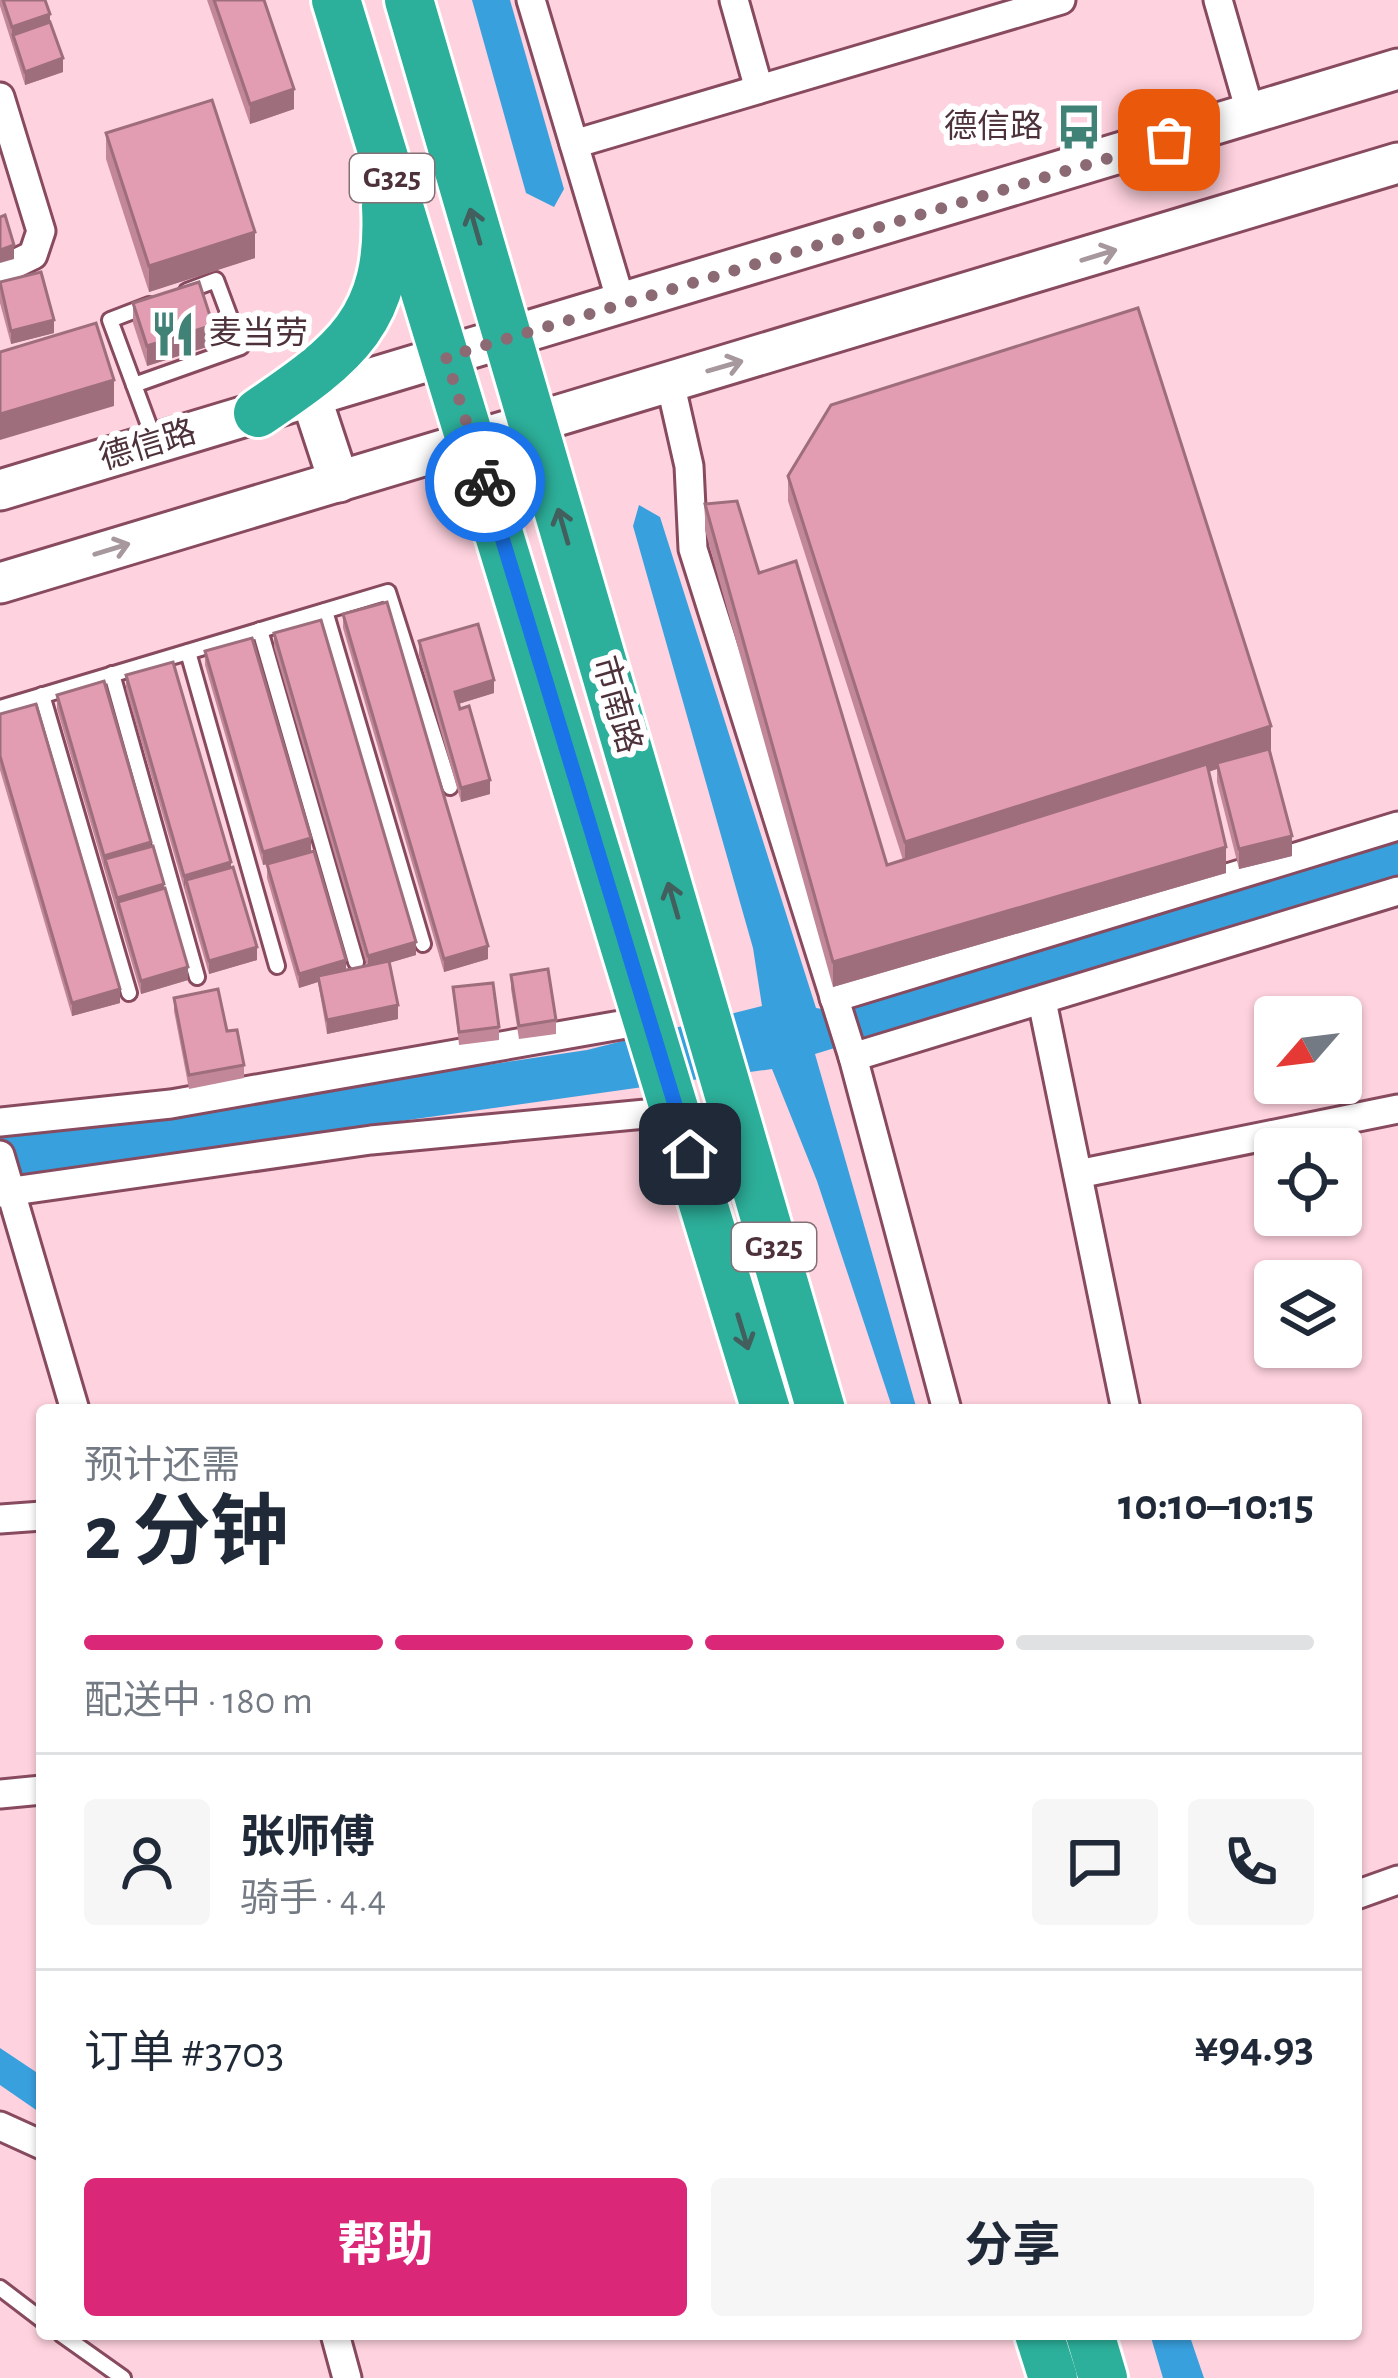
<!DOCTYPE html>
<html lang="zh">
<meta charset="utf-8">
<style>
body{margin:0;font-family:"Alegreya Sans","Noto Sans SC",sans-serif;background:#f6f6f7;color:#1f2937;height:100vh;display:flex;flex-direction:column;font-size:45px;white-space:nowrap}
*{box-sizing:border-box;margin:0}
p{font-size:39px;color:#747a83}
.icon{flex:none;width:66px;height:66px;fill:none;stroke:currentColor;stroke-width:2;stroke-linecap:round;stroke-linejoin:round}
.map{position:relative;flex:1;overflow:hidden}
.drawer{position:absolute;left:36px;top:1404px;width:1326px;height:936px;display:flex;flex-direction:column;background:#fff;border-radius:12px;box-shadow:0 3px 9px #0004}
.drawer>*{flex:none}
.needle{width:78px;rotate:242deg}
.buttons{position:absolute;left:1254px;top:996px;display:grid;gap:24px}
.buttons a{display:grid;place-items:center;width:108px;height:108px;border-radius:12px;background:#fff;box-shadow:0 3px 9px #0004;font-size:60px}
.pin{position:absolute;display:grid;place-items:center;width:102px;height:102px;color:#fff;margin:-51px;border-radius:24px;box-shadow:0 6px 18px #0006}
.courier{position:absolute;display:grid;place-items:center;width:120px;height:120px;margin:-60px;border:9px solid #1a73e8;border-radius:50%;background:#fff;color:#222;box-shadow:0 3px 15px #0007}
.head em{font-style:normal;font-weight:700}
.head div{display:flex;flex-direction:column-reverse}
.head{display:flex;align-items:center;justify-content:space-between;height:204px;padding:0 48px}
h1{font-size:78px;font-weight:700;line-height:90px}
.bar{display:grid;grid-template-columns:repeat(4,1fr);gap:18px 12px;align-content:center;height:144px;padding:0 48px}
.bar i{height:15px;border-radius:9px;background:#e0e1e3}
.bar .current{background:#db2777}
.bar p{grid-column:span 4}
.line{display:flex;align-items:center;gap:30px;padding:0 48px;border-top:3px solid #e0e1e3}
.line div{flex:1}
.round{display:grid;place-items:center;flex:none;width:126px;height:126px;border-radius:12px;background:#f6f6f7}
.button{display:flex;gap:24px;margin-top:auto;padding:24px 48px}
.button a{flex:1;height:138px;border-radius:12px;background:#db2777;color:#fff;font-size:48px;font-weight:700;line-height:138px;text-align:center}
.button a+a{background:#f6f6f7;color:#1f2937}
.map>svg:first-child{display:block}
.water{fill:#39a0de}
.lines{fill:none;stroke-linecap:round;stroke-linejoin:round}
.lane-casing{stroke:#874a5e;stroke-width:20}
.street-casing{stroke:#874a5e;stroke-width:33}
.secondary-casing{stroke:#874a5e;stroke-width:45}
.highway-casing{stroke:#fff;stroke-width:54}
.lane{stroke:#fff;stroke-width:14}
.street{stroke:#fff;stroke-width:27}
.secondary{stroke:#fff;stroke-width:39}
.highway{stroke:#2db09b;stroke-width:48}
.wall{fill:#c28799}
.shaded-wall{fill:#9e6e7d}
.building{fill:#e29db2;stroke:#9e6e7d;stroke-width:3}
.oneway{stroke:#425e5d}
.oneway2{stroke:#a6989d}
.done{stroke:#8c6a74;stroke-width:12;stroke-dasharray:0 21.6}
.route{stroke:#1a73e8;stroke-width:15}
.labels{text-anchor:middle;dominant-baseline:central;stroke-width:12;stroke-linejoin:round;paint-order:stroke}
.shield{fill:#fff;stroke:#837076;stroke-width:3}
.shield-label{font-size:30px;font-weight:bold;fill:#4e323b}
.poi-label{font-size:33px;fill:#4e323b;stroke:#fff;text-anchor:end}
.street-label{font-size:33px;fill:#4e323b;stroke:#fff}
</style>
<div class="map">
<svg width="1398" height="2378" viewBox="0 0 1398 2378">
<rect width="100%" height="100%" fill="#fed2de"/>
<g class="water">
<path d="M472,0H510L564,189L554,207L526,193Z"/>
<path d="M639,505L660,517L816,1008L835,1011L1398,842V876L815,1054L917,1410H893L817,1181L772,1069L0,1177V1138L587,1050L762,1006L753,948L633,526Z"/>
<path d="M0,2048L42,2076V2114L0,2085Z"/>
<path d="M1150,2334H1189L1204,2378H1163Z"/>
</g>
<g class="lines">
<g class="lane-casing">
<g id="lane">
<path d="M149,305L110,320L154,439"/>
<path d="M134,385L241,347L216,280L187,291"/>
<path d="M325,611L423,944"/>
<path d="M260,630L356,962"/>
<path d="M188,652L277,966"/>
<path d="M112,674L197,977"/>
<path d="M42,695L129,993"/>
<path d="M0,708L388,592L450,787"/>
<path d="M0,2288L42,2320"/>
<path d="M61,2334L123,2378"/>
</g>
</g>
<g class="street-casing">
<g id="street">
<path d="M531,0L622,305"/>
<path d="M734,0L759,89"/>
<path d="M1218,0L1251,115"/>
<path d="M0,97L41,231L33,255L0,271"/>
<path d="M574,144L1061,0"/>
<path d="M670,382L689,466L693,549L853,1057L947,1410"/>
<path d="M834,998L1398,826"/>
<path d="M1042,1001L1126,1410"/>
<path d="M853,1057L1398,891"/>
<path d="M0,1122L171,1104L649,1020"/>
<path d="M0,1155L75,1410"/>
<path d="M1078,1174L1398,1109"/>
<path d="M0,1193L371,1140L677,1111"/>
<path d="M0,1519L42,1516"/>
<path d="M0,1794L42,1790"/>
<path d="M1356,1895L1398,1880"/>
<path d="M0,2126L42,2145"/>
<path d="M335,2334L347,2378"/>
</g>
</g>
<g class="secondary-casing">
<g id="secondary">
<path d="M311,397L339,482"/>
<path d="M0,490L1398,69"/>
<path d="M0,583L1398,163"/>
</g>
</g>
<g class="highway-casing">
<g id="highway">
<path d="M336,0L766,1410"/>
<path d="M409,0L821,1410"/>
<path d="M258,413C345,354 392,320 386,206"/>
<path d="M1039,2334L1053,2378"/>
<path d="M1090,2334L1103,2378"/>
</g>
</g>
<use href="#lane" class="lane"/>
<use href="#street" class="street"/>
<use href="#secondary" class="secondary"/>
<use href="#highway" class="highway"/>
</g>
<g class="wall">
<path d="M0,0H45L63,72L25,85L0,6Z"/>
<path d="M207,0H264L294,109L250,124Z"/>
<path d="M106,133L255,258L149,292L106,159Z"/>
<path d="M0,282L54,333L11,344L0,303Z"/>
<path d="M133,303L213,345L147,366L133,323Z"/>
<path d="M788,476L1271,752L1292,856L1239,869L1217,782V769L1208,772L1226,873L833,987L705,530V504L759,573L887,865L903,860L788,501Z"/>
<path d="M343,614L488,959L444,972L343,628Z"/>
<path d="M274,633L416,955L389,963L398,1019L327,1034L318,982L299,988L267,878V864L346,970L367,966L274,647Z"/>
<path d="M419,641L494,693L458,704L490,794L461,802L419,655Z"/>
<path d="M205,651L311,852L263,865L205,665Z"/>
<path d="M126,675L231,867L257,960L209,974L126,689Z"/>
<path d="M57,695L151,846L188,980L141,994L57,709Z"/>
<path d="M0,714L120,1003L72,1016L0,770Z"/>
<path d="M511,975L556,1020V1034L519,1039L511,989Z"/>
<path d="M453,987L499,1027V1040L459,1045Z"/>
<path d="M174,998L227,1031L244,1065V1078L189,1089L174,1011Z"/>
</g>
<g class="shaded-wall">
<path d="M50,14V28L13,35L12,41V27Z"/>
<path d="M63,58V72L25,85V72Z"/>
<path d="M294,89V109L250,124V104Z"/>
<path d="M255,232V258L149,292V266Z"/>
<path d="M14,245V259L0,263V250Z"/>
<path d="M54,320V333L11,344V331Z"/>
<path d="M213,325V345L147,366V346Z"/>
<path d="M114,380V406L0,440V414Z"/>
<path d="M494,680V693L455,705V692Z"/>
<path d="M1271,726V752L1218,769L1217,763V769L905,868V842Z"/>
<path d="M490,780V794L461,802V788Z"/>
<path d="M1292,836V856L1239,869V849Z"/>
<path d="M311,838V852L263,865V852Z"/>
<path d="M151,842V856L105,859L104,870V856Z"/>
<path d="M1226,847V873L833,987V962Z"/>
<path d="M231,862V875L186,880L184,889V876Z"/>
<path d="M164,884V898L118,902L117,911V898Z"/>
<path d="M416,942V955L368,969V956Z"/>
<path d="M488,946V959L444,972V959Z"/>
<path d="M257,947V960L209,974V961Z"/>
<path d="M346,960V974L318,976V982L299,988V974Z"/>
<path d="M188,967V980L141,994V981Z"/>
<path d="M120,989V1003L72,1016V1003Z"/>
<path d="M398,1005V1019L327,1034V1020Z"/>
</g>
<g class="building">
<path d="M3,0H45L50,14L12,27Z"/>
<path d="M214,0H264L294,89L250,104Z"/>
<path d="M50,22L63,58L25,72L13,35Z"/>
<path d="M212,100L255,232L149,266L106,133Z"/>
<path d="M5,215L14,245L0,250V217Z"/>
<path d="M41,272L54,320L11,331L0,282Z"/>
<path d="M199,282L213,325L147,346L133,303Z"/>
<path d="M1138,308L1271,726L905,842L788,476L831,405Z"/>
<path d="M96,323L114,380L0,414V352Z"/>
<path d="M737,501L759,573L796,561L887,865L1207,764L1226,847L833,962L705,504Z"/>
<path d="M387,602L488,946L444,959L343,614Z"/>
<path d="M321,620L416,942L368,956L274,633Z"/>
<path d="M478,624L494,680L455,692L460,709L469,706L490,780L461,788L419,641Z"/>
<path d="M252,638L311,838L263,852L205,651Z"/>
<path d="M173,662L231,862L184,876L126,675Z"/>
<path d="M104,681L151,842L104,856L57,695Z"/>
<path d="M36,704L120,989L72,1003L0,756V714Z"/>
<path d="M1269,749L1292,836L1239,849L1217,763Z"/>
<path d="M153,846L164,884L117,898L105,859Z"/>
<path d="M314,851L346,960L299,974L267,864Z"/>
<path d="M233,867L257,947L209,961L186,880Z"/>
<path d="M165,888L188,967L141,981L118,902Z"/>
<path d="M389,961L398,1005L327,1020L318,976Z"/>
<path d="M548,969L556,1020L519,1026L511,975Z"/>
<path d="M493,983L499,1027L459,1032L453,987Z"/>
<path d="M218,989L227,1031L237,1030L244,1065L189,1075L174,998Z"/>
</g>
<defs><path id="oneway-shaft" d="M-6 0H5M1.5-3L5.5 0L1.5 3" fill="none" stroke-width="1.6" stroke-linecap="round" stroke-linejoin="round" transform="scale(3)"/></defs>
<g class="oneway">
<use href="#oneway-shaft" transform="translate(475 226) rotate(-106)"/>
<use href="#oneway-shaft" transform="translate(563 526) rotate(-106)"/>
<use href="#oneway-shaft" transform="translate(673 900) rotate(-106)"/>
<use href="#oneway-shaft" transform="translate(743 1332) rotate(73)"/>
</g>
<g class="oneway2">
<use href="#oneway-shaft" transform="translate(1099 255) rotate(-17)"/>
<use href="#oneway-shaft" transform="translate(725 366) rotate(-16)"/>
<use href="#oneway-shaft" transform="translate(112 549) rotate(-17)"/>
</g>
<g class="lines">
<path class="done" d="M485,482L446,357L1169,140"/>
<path class="route" d="M485,482L690,1154"/>
</g>
<defs>
<g id="bus-bare" transform="scale(3.6)"><path d="M-5-6H5V4H4V6H2V4H-2V6H-4V4H-5ZM-3.5-4V0h7V-4ZM-3.5 1.2v1.5H-2V1.2ZM2 1.2v1.5H3.5V1.2Z" fill="#408376" stroke="#fff" stroke-width="2.5" paint-order="stroke"/></g>
<g id="restaurant-bare" transform="scale(3.6)"><path d="M-5-6h1v4h1v-4h1v4h1v-4h1v5L-1.5 .5V6h-2V.5L-5-1ZM5-6V6H3V1.5H1.5Q1.5-4 5-6Z" fill="#408376" stroke="#fff" stroke-width="2.5" paint-order="stroke"/></g>
</defs>
<g fill-rule="evenodd">
<use href="#bus-bare" x="1079" y="127"/>
<use href="#restaurant-bare" x="173" y="334"/>
</g>
<g class="labels">
<g class="shield">
<rect x="350" y="154" width="84" height="48" rx="9"/>
<rect x="732" y="1223" width="84" height="48" rx="9"/>
</g>
<g class="shield-label">
<text x="392" y="178">G325</text>
<text x="774" y="1247">G325</text>
</g>
<g class="poi-label">
<text x="1043" y="127">德信路</text>
<text x="209" y="334" text-anchor="start">麦当劳</text>
</g>
<g class="street-label">
<text transform="translate(148 446) rotate(-17)">德信路</text>
<text transform="translate(616 705) rotate(74)">市南路</text>
</g>
</g>
</svg>
<div class="buttons">
<a><svg class="needle" viewBox="-14 -14 28 28"><path d="M0-13l5 13h-10z" fill="#e53935"/><path d="M0 13l5-13h-10z" fill="#747a83"/></svg></a>
<a><svg class="icon" aria-label="locate" viewBox="0 0 24 24"><circle cx="12" cy="12" r="6"/><path d="M12 2v4M12 18v4M2 12h4M18 12h4"/></svg></a>
<a><svg class="icon" aria-label="layers" viewBox="0 0 24 24"><path d="M12 4l9 5-9 5-9-5zM3 14l9 5 9-5"/></svg></a>
</div>
<div class="pin" style="left:1169px;top:140px;background:#ea580c"><svg class="icon" aria-label="bag" viewBox="0 0 24 24"><path d="M5 8h14l-1 12H6zM9 8a3 3 0 0 1 6 0"/></svg></div>
<div class="pin" style="left:690px;top:1154px;background:#1f2937"><svg class="icon" aria-label="home" viewBox="0 0 24 24"><path d="M3 11l9-7 9 7M6 9v11h12V9"/></svg></div>
<div class="courier" style="left:485px;top:482px"><svg class="icon" aria-label="bike" viewBox="0 0 24 24"><circle cx="6" cy="16" r="4"/><circle cx="18" cy="16" r="4"/><path d="M6 16l4-8h5l3 8M10 8l3 8H6M13 5h3"/></svg></div>
<section class="drawer">
<div class="head"><div><h1>2 分钟</h1><p>预计还需</p></div><em>10:10–10:15</em></div>
<div class="bar"><i class="current"></i><i class="current"></i><i class="current"></i><i></i><p>配送中 · 180 m</p></div>
<div class="line" style="height:216px"><a class="round"><svg class="icon" aria-label="person" viewBox="0 0 24 24"><circle cx="12" cy="8" r="4"/><path d="M4 21q1-7 8-7t8 7"/></svg></a><div><b>张师傅</b><p>骑手 · 4.4</p></div><a class="round"><svg class="icon" aria-label="chat" viewBox="0 0 24 24"><path d="M4 5h16v11H9l-5 4z"/></svg></a><a class="round"><svg class="icon" aria-label="phone" viewBox="0 0 24 24"><path d="M5 4h4l2 5-3 2q2 4 5 5l2-3 5 2v4C11 20 4 13 5 4z"/></svg></a></div>
<div class="line" style="height:156px"><div>订单 #3703</div><b>¥94.93</b></div>
<div class="button"><a>帮助</a><a>分享</a></div>
</section>
</div>
